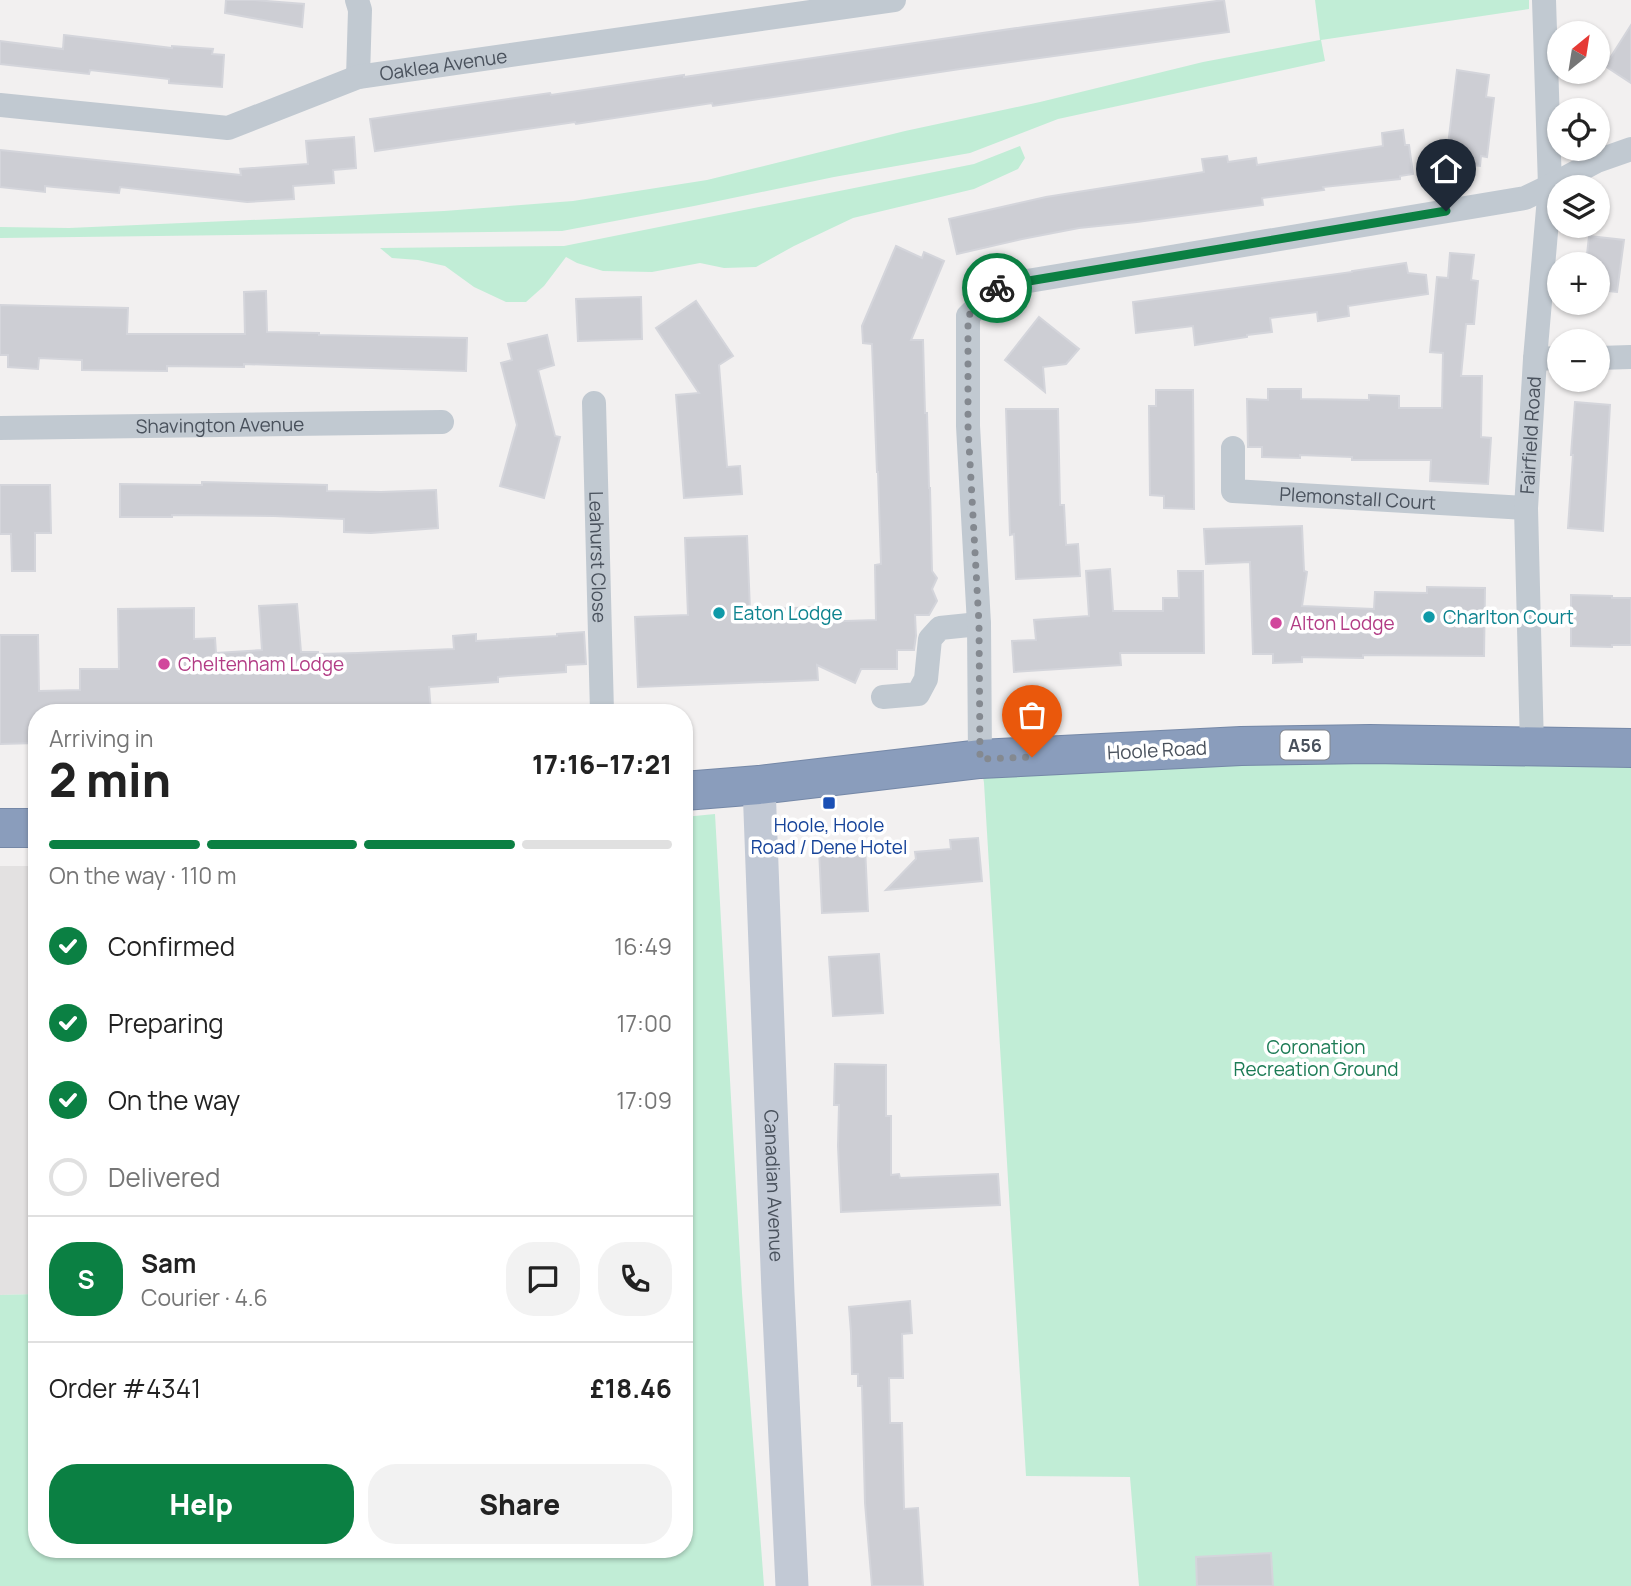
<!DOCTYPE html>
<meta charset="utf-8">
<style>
body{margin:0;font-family:Manrope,sans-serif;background:#f2f2f2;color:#222;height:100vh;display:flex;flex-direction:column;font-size:26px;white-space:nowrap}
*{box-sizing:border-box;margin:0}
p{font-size:23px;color:#767676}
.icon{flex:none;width:38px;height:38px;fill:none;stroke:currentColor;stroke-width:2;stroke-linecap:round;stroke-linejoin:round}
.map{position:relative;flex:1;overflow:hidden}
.sheet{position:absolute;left:28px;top:704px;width:665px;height:854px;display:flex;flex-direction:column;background:#fff;border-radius:28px;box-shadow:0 2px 5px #0004}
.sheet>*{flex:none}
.needle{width:46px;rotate:30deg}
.buttons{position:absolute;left:1547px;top:21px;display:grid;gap:14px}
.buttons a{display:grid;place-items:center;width:63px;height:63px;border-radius:50%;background:#fff;box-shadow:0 2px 5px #0004;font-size:35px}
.pin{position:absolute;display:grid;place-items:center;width:60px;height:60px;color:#fff;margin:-72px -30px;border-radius:50% 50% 50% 0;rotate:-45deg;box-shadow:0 0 7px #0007}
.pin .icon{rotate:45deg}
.courier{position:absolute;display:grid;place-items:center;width:70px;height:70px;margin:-35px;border:5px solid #0b8043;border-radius:50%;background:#fff;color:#222;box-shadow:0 2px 9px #0007}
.head em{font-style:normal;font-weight:800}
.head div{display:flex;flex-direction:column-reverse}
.head{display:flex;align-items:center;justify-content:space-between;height:119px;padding:0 21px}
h1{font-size:46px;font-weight:800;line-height:52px}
.bar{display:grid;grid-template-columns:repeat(4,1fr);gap:10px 7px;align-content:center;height:84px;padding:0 21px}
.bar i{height:9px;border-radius:5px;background:#e0e0e0}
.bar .on{background:#0b8043}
.bar p{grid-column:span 4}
.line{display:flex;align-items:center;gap:18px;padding:0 21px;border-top:2px solid #e0e0e0}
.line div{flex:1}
.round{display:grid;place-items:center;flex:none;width:74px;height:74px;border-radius:28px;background:#f2f2f2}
ol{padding:0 21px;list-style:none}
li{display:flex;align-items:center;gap:21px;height:77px}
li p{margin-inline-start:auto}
li .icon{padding:7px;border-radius:50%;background:#0b8043;color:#fff;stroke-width:4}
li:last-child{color:#767676}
li i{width:38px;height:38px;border:4px solid #e0e0e0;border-radius:50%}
.button{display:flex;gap:14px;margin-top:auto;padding:14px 21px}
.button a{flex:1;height:80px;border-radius:28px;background:#0b8043;color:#fff;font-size:28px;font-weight:800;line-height:80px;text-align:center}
.button a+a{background:#f2f2f2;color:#222}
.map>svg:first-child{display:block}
.education{fill:#e3e1e1}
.green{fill:#c1edd6}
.building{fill:#cdced4;stroke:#d4d5db;stroke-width:2}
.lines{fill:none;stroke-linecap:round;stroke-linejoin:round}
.highway-casing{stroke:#7588a7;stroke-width:40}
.street{stroke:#c1c9d1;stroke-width:24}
.secondary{stroke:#c2c9d5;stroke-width:33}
.highway{stroke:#8a9dbc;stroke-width:38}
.done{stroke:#848990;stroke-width:7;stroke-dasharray:0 12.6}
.route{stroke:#0b8043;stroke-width:9}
.culture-dot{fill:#0f9aa8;stroke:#fff;stroke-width:2.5}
.hotel-dot{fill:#d1479c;stroke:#fff;stroke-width:2.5}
.transit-dot{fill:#1a4fb4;stroke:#fff;stroke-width:2.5}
.labels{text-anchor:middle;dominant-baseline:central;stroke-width:7;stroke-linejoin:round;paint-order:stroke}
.shield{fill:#fff;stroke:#80858d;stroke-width:2}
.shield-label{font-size:18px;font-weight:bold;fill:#49515c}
.street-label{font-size:19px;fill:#49515c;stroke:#fff}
.culture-label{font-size:19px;fill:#0d838f;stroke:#fff;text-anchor:start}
.hotel-label{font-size:19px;fill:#b23c85;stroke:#fff;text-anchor:start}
.transit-label{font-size:19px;fill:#164399;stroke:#fff}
.park-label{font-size:19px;fill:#1c7b55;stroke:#fff}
</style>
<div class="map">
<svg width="1631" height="1586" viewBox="0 0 1631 1586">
<rect width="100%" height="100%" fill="#f2f0f0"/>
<path class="education" d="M0,866H37V1294L0,1295Z"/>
<g class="green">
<path d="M1315,0H1529V9L1321,40L1325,61L1058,119L970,153L834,177L694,206L562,231L0,238V227L69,228L298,218L444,211L573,201L707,180L905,131L1040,102L1203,62L1320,40Z"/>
<path d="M1020,146L1025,158L1018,169L974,189L853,218L794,246L756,267L724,268L700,263L652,272L603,271L577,263L566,257L544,286L526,302H506L474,287L445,266L418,260L392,258L380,248L564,246L974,164Z"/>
<path d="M1631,748V1586H1139L1130,1477L1026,1476L984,783L980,759Z"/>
<path d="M715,814L742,1293L764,1586H0V1295L37,1294V1549H684V817Z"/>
</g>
<g class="building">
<path d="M226,0H254L304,4L302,27L225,13Z"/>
<path d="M1224,0L1229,32L960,69L713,106L712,103L576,124L575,122L375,151L370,119L550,93L551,95L684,75V77L1024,27Z"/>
<path d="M1631,25V83L1605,66Z"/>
<path d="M64,35L172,48V46L213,49L212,54L224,55L222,87L169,83V79L90,70L89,74L0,64V41L63,49Z"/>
<path d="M1457,70L1489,75L1486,97L1494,98L1487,157L1481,156L1480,166L1446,162Z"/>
<path d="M1403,130L1405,145H1409L1413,174L1400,176V179L1323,187L1324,190L1262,198L1263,205L1137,222L1079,228L1022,239L957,254L949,219L1046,197L1204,172L1202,159L1227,156L1228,162L1256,158L1257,165L1383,146L1382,133Z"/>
<path d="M354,137L356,168L333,170L334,183L293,186L294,199L247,202L120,187L119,193L54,187L45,186V192L0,187V150L241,175L240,169L308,164L306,141Z"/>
<path d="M1589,236L1624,240L1617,292L1598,290V264H1586Z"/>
<path d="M896,246L922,258L924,252L944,261L911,340H923L925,413H927L929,488H930L932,571L937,578L932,589L937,601L929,615H915L916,636L914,650H897V669H861L855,683L817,665L818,680L638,687L635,617L688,615L685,538L747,536L750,610L814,607L815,622L876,620L875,565L881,564L878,472H877L872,344L863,343L862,326Z"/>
<path d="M1450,253L1474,255L1471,280L1478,281L1474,324H1466L1461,376H1482L1481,437L1491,438L1488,484L1430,481L1431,460H1352V457L1300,455V458L1262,457V447H1248L1247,399L1268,400V389H1301V399L1369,400V395L1399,396V408H1442L1443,353L1430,352L1437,277L1448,278Z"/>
<path d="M1406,263L1408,273L1426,275L1428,294L1348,306L1349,316L1318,321L1317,312L1270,318L1272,332L1247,335V337L1195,345L1193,326L1136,333L1133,302L1352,272V271Z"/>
<path d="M266,291L267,332L319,333V335L467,338L466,371L244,364V367L167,366V371L82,370V360L39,358L38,369L8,367V355H0V305L128,308L127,334H245L244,292Z"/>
<path d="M641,297L642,339L578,341L576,299Z"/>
<path d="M696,301L733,356L719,365L727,467L740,466L742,494L684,498L676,395L699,393L656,328Z"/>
<path d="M1039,317L1079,349L1066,364L1043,367L1045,392L1005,360Z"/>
<path d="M547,335L554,365L538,370L555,436L560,437L544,498L500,486L517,425L501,363L512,360L508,344Z"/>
<path d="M1156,390H1193L1194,509L1164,508V496L1150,495L1149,406H1156Z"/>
<path d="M1575,402L1610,405L1603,531L1568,528L1573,455H1571Z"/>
<path d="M1006,409H1058L1060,505H1064L1066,545L1078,544L1080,576L1016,579L1014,534L1010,535Z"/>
<path d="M202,482L327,485V491L381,492L436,490L438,528L371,533L344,532V519L274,516L172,515V517H120V484L202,485Z"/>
<path d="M0,485H50L51,533H35V571H12L11,534H0Z"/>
<path d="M1302,526L1304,571L1307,572L1302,606L1374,609L1375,592L1427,593V587L1485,588L1484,656L1363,655V658L1302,657V662L1273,663V654H1253L1250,562L1206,564L1204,529Z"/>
<path d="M1110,569L1113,611H1163V598H1179L1178,571H1203L1204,653H1120L1121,665L1014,672L1012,641L1036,640L1034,620L1089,616L1086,571Z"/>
<path d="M1571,595L1612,596V598H1631V645H1612V647L1571,646Z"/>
<path d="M297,604L301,652H318V654L358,653L454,649L453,636L476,634V641L557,636V634L584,632L586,664L566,665V672L508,676L498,677V682L429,687L431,712H367V707H323V712H37V743L0,744V635H38L39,691L80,690V669H119L118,609L194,608V639L215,638L216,653L262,650L259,606Z"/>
<path d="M978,838L982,881L886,890L916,859L915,852L951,849L950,840Z"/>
<path d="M865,847L868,911L822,913L819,849Z"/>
<path d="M879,954L883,1013L833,1016L829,957Z"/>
<path d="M835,1064L886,1065V1116H891V1175L899,1174L900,1178L998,1174L1000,1205L841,1212L838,1146L839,1105H834Z"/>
<path d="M910,1301L912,1333L902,1334L903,1378H889L890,1423H902L904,1509L918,1508L923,1586H872L865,1503L862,1386H858V1374H852L851,1333L849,1307Z"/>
<path d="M1271,1553L1273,1586H1197L1196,1557Z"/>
</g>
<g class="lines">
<g class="highway-casing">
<g id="highway">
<path d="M684,791L759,785L980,759L1241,746L1370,744L1631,748"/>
<path d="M0,828H37"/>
</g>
</g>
<g class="street">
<path d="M357,0L360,10L358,77"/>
<path id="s1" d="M0,105L228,128L358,77L894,0"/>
<path d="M1598,358L1631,357"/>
<path d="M1535,359L1559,358"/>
<path id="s2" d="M594,403L602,712"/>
<path id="s3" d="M0,428L442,422"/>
<path id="s4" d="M1233,448V491L1526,508"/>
<path d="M883,697L918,694L926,679L930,639L940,628L979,624"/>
<path id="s5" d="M1532,747L1526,508L1535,359L1550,186L1544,0"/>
<path d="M980,759L979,624L968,426V316L998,286L1525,198L1550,186L1597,161L1631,149"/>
</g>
<path class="secondary" id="s6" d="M759,785L778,1293L792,1586"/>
<use href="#highway" class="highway"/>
</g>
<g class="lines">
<path class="done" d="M997,288L968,316V426L979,624L980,759L1032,757"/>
<path class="route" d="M997,288L999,286L1446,211"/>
</g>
<g class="culture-dot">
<circle cx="719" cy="613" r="7"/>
<circle cx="1429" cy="617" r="7"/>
</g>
<g class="hotel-dot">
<circle cx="1276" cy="623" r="7"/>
<circle cx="164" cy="664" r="7"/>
</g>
<rect class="transit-dot" x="822" y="796" width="14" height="14" rx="3.5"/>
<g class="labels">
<rect class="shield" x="1280.5" y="730.5" width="49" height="29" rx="5"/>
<g class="shield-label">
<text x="1305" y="745">A56</text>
</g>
<g class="street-label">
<text stroke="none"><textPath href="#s1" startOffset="455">Oaklea Avenue</textPath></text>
<text stroke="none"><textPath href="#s3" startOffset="220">Shavington Avenue</textPath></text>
<text stroke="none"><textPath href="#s5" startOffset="312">Fairfield Road</textPath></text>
<text stroke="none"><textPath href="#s4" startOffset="168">Plemonstall Court</textPath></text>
<text stroke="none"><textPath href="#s2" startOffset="154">Leahurst Close</textPath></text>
<text transform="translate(1157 750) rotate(-3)">Hoole Road</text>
<text stroke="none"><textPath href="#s6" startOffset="401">Canadian Avenue</textPath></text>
</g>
<g class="culture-label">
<text x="733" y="613">Eaton Lodge</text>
<text x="1443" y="617">Charlton Court</text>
</g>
<g class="hotel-label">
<text x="1290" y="623">Alton Lodge</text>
<text x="178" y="664">Cheltenham Lodge</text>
</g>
<g class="transit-label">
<text x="829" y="825">Hoole, Hoole<tspan x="829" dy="22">Road / Dene Hotel</tspan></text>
</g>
<g class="park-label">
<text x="1316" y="1047">Coronation<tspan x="1316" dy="22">Recreation Ground</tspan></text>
</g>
</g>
</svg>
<div class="buttons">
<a><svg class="needle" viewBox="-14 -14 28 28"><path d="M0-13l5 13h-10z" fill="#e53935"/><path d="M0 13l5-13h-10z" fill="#767676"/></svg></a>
<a><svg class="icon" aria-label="locate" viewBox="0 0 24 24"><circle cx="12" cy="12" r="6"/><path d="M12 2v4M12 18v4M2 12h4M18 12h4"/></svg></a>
<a><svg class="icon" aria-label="layers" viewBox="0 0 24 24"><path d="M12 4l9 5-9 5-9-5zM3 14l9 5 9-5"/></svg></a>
<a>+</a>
<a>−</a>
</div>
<div class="pin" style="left:1032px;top:757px;background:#ea580c"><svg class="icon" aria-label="bag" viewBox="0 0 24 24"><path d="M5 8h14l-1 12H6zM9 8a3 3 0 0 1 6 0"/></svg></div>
<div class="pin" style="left:1446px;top:211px;background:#1f2937"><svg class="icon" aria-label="home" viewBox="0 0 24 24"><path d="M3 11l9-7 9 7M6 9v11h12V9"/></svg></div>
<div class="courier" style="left:997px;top:288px"><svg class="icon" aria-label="bike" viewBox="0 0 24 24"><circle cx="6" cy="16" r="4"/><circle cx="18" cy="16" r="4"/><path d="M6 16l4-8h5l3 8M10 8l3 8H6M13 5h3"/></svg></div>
<section class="sheet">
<div class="head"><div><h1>2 min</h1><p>Arriving in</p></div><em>17:16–17:21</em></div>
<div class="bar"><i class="on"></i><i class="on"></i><i class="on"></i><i></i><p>On the way · 110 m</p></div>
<ol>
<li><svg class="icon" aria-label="check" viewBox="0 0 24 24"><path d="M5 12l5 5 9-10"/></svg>Confirmed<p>16:49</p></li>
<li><svg class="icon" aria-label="check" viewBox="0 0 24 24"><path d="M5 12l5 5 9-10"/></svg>Preparing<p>17:00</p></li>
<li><svg class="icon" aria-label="check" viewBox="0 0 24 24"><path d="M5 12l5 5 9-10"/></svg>On the way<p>17:09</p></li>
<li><i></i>Delivered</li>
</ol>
<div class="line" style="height:126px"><b class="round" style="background:#0b8043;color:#fff">S</b><div><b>Sam</b><p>Courier · 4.6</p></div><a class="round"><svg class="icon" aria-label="chat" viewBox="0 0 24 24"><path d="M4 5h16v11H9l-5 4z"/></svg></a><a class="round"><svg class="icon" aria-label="phone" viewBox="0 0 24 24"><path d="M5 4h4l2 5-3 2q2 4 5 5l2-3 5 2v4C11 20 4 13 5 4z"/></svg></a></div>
<div class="line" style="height:91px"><div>Order #4341</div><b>£18.46</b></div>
<div class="button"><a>Help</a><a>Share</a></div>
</section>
</div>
